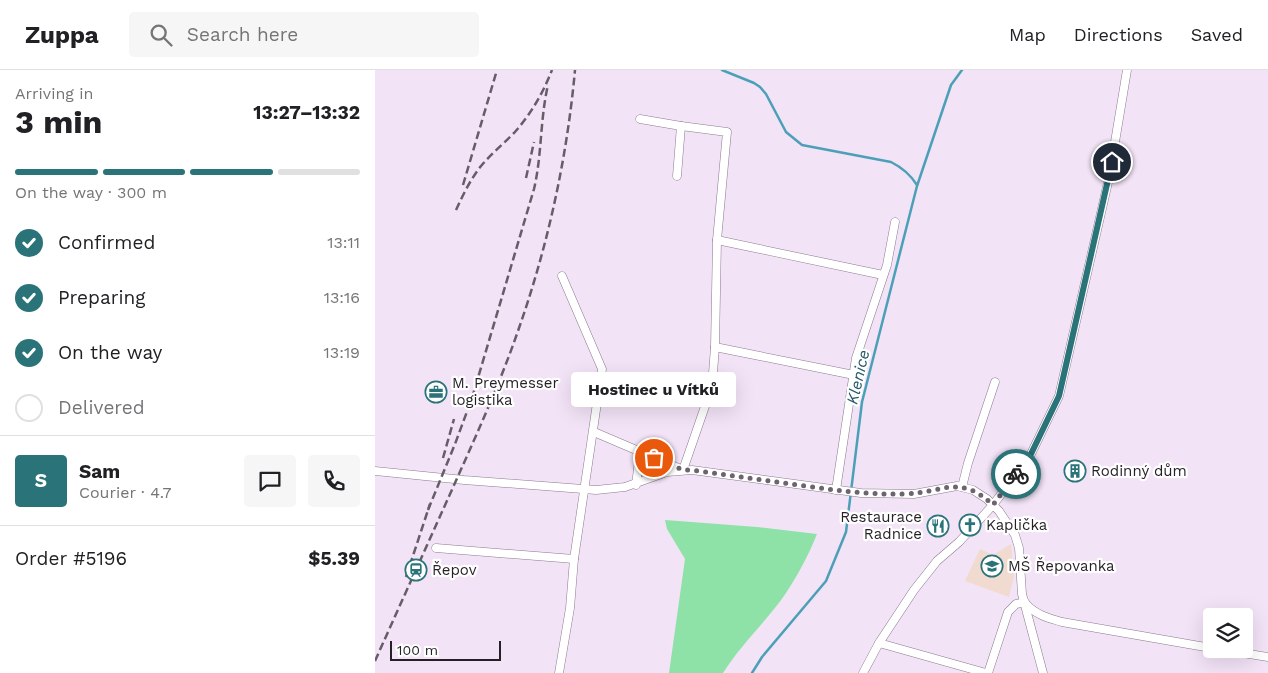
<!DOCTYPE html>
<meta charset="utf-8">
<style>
body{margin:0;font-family:"Work Sans",sans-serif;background:#f6f6f6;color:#202124;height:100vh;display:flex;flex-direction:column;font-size:19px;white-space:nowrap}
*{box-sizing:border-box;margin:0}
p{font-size:16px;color:#757577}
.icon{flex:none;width:28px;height:28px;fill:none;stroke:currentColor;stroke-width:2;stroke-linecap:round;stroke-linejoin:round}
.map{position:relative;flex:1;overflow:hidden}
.sheet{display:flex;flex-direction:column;background:#fff;width:375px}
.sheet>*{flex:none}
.fabs{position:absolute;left:828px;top:538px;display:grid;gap:10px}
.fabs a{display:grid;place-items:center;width:50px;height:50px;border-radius:5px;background:#fff;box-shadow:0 5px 20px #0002;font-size:25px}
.scale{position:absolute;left:15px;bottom:12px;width:111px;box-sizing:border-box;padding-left:5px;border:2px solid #251f26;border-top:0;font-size:14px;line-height:18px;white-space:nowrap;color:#251f26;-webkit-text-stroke:4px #fff;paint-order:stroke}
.pin{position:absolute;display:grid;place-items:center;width:42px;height:42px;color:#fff;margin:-21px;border:2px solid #fff;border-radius:50%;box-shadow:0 1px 5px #0007}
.courier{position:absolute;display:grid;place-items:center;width:50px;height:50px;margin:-25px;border:4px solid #297379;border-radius:50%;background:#fff;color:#222;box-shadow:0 1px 6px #0007}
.bubble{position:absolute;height:35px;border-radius:5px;background:#fff;box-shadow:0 5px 20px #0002;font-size:16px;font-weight:700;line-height:35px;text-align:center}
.summary em{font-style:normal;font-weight:700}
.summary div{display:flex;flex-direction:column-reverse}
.summary{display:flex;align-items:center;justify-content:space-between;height:85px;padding:0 15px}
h1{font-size:32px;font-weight:700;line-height:38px}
.bar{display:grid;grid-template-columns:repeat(4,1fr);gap:8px 5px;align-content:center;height:60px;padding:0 15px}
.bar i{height:6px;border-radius:4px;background:#e0e0e0}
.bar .active{background:#297379}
.bar p{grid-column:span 4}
.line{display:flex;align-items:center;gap:12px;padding:0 15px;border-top:1px solid #e0e0e0}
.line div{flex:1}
.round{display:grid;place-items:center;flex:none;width:52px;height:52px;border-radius:5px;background:#f6f6f6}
ol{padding:0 15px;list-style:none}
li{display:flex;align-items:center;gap:15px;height:55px}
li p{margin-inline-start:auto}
li .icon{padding:5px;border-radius:50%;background:#297379;color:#fff;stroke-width:4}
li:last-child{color:#757577}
li i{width:28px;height:28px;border:2px solid #e0e0e0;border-radius:50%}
header{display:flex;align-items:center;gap:30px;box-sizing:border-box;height:70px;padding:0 25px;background:#fff;border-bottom:1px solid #e0e0e0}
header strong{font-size:24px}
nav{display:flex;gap:28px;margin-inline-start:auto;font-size:18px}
.search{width:350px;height:45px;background:#f6f6f6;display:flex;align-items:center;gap:12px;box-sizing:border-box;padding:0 18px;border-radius:5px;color:#757577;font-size:19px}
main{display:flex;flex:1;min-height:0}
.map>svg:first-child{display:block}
.education{fill:#f1dacf}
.green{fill:#8fe2a7}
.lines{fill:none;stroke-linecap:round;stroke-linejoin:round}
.stream{stroke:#4ba0b8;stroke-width:2.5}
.minor-casing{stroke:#897c8d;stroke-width:9}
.minor{stroke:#fff;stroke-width:8}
.rail{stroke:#665d68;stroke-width:2.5;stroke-dasharray:8 4;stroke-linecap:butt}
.done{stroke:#6d646f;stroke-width:5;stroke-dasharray:0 9}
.route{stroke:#297379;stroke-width:6}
.labels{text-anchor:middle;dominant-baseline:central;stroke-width:4.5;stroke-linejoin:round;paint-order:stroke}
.poi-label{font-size:15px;fill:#251f26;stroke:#fff;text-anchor:start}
.water-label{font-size:16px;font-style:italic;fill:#255967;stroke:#fff}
</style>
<header>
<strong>Zuppa</strong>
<div class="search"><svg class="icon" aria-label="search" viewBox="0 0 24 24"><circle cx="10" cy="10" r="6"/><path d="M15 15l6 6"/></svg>Search here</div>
<nav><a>Map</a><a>Directions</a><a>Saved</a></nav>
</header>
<main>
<section class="sheet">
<div class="summary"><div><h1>3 min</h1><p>Arriving in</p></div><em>13:27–13:32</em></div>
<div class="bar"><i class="active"></i><i class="active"></i><i class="active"></i><i></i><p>On the way · 300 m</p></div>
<ol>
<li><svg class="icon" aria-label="check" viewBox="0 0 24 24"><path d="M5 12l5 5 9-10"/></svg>Confirmed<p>13:11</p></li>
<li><svg class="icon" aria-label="check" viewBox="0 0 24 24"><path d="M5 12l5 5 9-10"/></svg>Preparing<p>13:16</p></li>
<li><svg class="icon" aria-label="check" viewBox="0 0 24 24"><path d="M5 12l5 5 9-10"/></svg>On the way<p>13:19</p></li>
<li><i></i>Delivered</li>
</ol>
<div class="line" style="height:90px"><b class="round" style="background:#297379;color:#fff">S</b><div><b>Sam</b><p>Courier · 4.7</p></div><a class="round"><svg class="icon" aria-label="chat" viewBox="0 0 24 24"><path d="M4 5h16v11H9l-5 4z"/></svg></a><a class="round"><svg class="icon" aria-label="phone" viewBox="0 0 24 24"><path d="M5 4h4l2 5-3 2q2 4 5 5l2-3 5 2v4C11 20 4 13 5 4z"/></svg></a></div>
<div class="line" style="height:65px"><div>Order #5196</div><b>$5.39</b></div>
</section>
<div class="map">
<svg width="893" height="603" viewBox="0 0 893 603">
<rect width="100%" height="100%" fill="#f2e3f6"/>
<path class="education" d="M636,474L639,507L634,527L590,511L605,479L618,485Z"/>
<path class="green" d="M290,450L382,457L442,464C434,484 423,505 411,523C392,551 366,574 348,603H294L310,489L292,459Z"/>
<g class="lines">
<g class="stream">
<path d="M347,0L379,13L385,17L391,24L411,62L427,75L516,92C528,98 535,104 542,115"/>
<path d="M377,603L387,587L451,511L471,462L487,332L542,116L576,15L587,0"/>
</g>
<g class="minor-casing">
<g id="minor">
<path d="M265,49L306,56L302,106"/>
<path d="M342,170L508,205"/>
<path d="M340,277L479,305"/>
<path d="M219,362L308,400L337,316L340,277L342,170L352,62L306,56"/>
<path d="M0,401L89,410L221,420L250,417L292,402L317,400L486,423L539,424L582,416L598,420L612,429L624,441L640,465L644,478L647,524L668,603"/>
<path d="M261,415L265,382"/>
<path d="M587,417L593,393L620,312"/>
<path d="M461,420L481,288L512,195L520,152"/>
<path d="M61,478L199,489"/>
<path d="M651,534C661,545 674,548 687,552L836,578"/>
<path d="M504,573L611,603"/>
<path d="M843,579L893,587"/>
<path d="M184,603L195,538L199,489L227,299L187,206"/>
<path d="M488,603L504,573L539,520L562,491L584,472L618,435L655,386L684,326L734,108L752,0"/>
<path d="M613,603L633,542L641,534L650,532"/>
</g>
</g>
<use href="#minor" class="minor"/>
<g class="rail">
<path d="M151,108L159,72"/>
<path d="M88,115L122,0"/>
<path d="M81,140C88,125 95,110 106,96C116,84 128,74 139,63C156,44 168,23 177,0"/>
<path d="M68,388L79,349"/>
<path d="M53,440L80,374L97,328L159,119C167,85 165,49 173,15"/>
<path d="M31,507L55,434"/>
<path d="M0,591C29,526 59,460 88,395C108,350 128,305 144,258C173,175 192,88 200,0"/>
</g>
</g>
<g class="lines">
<path class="done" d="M279,388L308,400H317C353,405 388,410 423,415C459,420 493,425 529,424C570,423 583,403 618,435L641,404"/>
<path class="route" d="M641,404L655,386L684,326L737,92"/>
</g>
<defs>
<g id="office-ring" transform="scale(1.125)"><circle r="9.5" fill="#fff" stroke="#297379" stroke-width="1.5"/><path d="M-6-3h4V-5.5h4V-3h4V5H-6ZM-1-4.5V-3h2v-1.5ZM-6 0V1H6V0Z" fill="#297379"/></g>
<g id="building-ring" transform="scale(1.125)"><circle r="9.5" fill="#fff" stroke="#297379" stroke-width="1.5"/><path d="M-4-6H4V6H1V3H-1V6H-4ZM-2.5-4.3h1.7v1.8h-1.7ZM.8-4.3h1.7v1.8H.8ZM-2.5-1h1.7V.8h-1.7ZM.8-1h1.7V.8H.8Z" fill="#297379"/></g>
<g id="church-ring" transform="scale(1.125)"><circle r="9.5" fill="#fff" stroke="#297379" stroke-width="1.5"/><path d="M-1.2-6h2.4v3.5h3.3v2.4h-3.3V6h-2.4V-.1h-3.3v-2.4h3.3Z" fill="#297379"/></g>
<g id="restaurant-ring" transform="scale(1.125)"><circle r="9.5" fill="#fff" stroke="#297379" stroke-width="1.5"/><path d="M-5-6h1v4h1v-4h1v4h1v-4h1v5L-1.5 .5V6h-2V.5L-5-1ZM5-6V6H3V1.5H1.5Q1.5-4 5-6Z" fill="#297379"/></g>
<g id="school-ring" transform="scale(1.125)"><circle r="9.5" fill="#fff" stroke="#297379" stroke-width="1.5"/><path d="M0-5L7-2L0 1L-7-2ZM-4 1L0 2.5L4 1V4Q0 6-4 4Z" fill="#297379"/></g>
<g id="station-ring" transform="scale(1.125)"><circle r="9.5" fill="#fff" stroke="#297379" stroke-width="1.5"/><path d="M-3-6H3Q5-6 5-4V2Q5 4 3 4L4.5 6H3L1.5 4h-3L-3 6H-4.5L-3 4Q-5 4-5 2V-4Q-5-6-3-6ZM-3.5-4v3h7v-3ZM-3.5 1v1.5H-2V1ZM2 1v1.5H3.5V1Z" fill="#297379"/></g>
</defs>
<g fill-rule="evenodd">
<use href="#office-ring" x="61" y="322"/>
<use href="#building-ring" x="700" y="401"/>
<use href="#church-ring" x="595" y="455"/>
<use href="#restaurant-ring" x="563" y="456"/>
<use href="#school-ring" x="617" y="496"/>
<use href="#station-ring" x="41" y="500"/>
</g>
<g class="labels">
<g class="poi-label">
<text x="77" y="313">M. Preymesser<tspan x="77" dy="17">logistika</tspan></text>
<text x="716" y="401">Rodinný dům</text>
<text x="547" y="447" text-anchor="end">Restaurace<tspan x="547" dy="17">Radnice</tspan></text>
<text x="611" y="455">Kaplička</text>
<text x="633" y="496">MŠ Řepovanka</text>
<text x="57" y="500">Řepov</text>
</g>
<g class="water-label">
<text transform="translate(483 307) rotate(-77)">Klenice</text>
</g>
</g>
</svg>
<div class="fabs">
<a><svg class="icon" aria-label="layers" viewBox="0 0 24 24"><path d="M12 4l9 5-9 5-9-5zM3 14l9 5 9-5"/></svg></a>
</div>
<div class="scale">100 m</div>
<div class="pin" style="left:279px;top:388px;background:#ea580c"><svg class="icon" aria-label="bag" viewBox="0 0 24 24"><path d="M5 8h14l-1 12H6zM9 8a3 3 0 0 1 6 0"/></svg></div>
<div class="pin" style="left:737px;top:92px;background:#1f2937"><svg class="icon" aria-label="home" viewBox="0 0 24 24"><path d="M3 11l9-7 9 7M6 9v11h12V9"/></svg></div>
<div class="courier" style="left:641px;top:404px"><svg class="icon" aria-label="bike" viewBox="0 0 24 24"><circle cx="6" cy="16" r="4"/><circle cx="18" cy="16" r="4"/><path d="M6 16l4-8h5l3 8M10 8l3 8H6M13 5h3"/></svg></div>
<div class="bubble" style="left:196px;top:302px;width:165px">Hostinec u Vítků</div>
</div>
</main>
